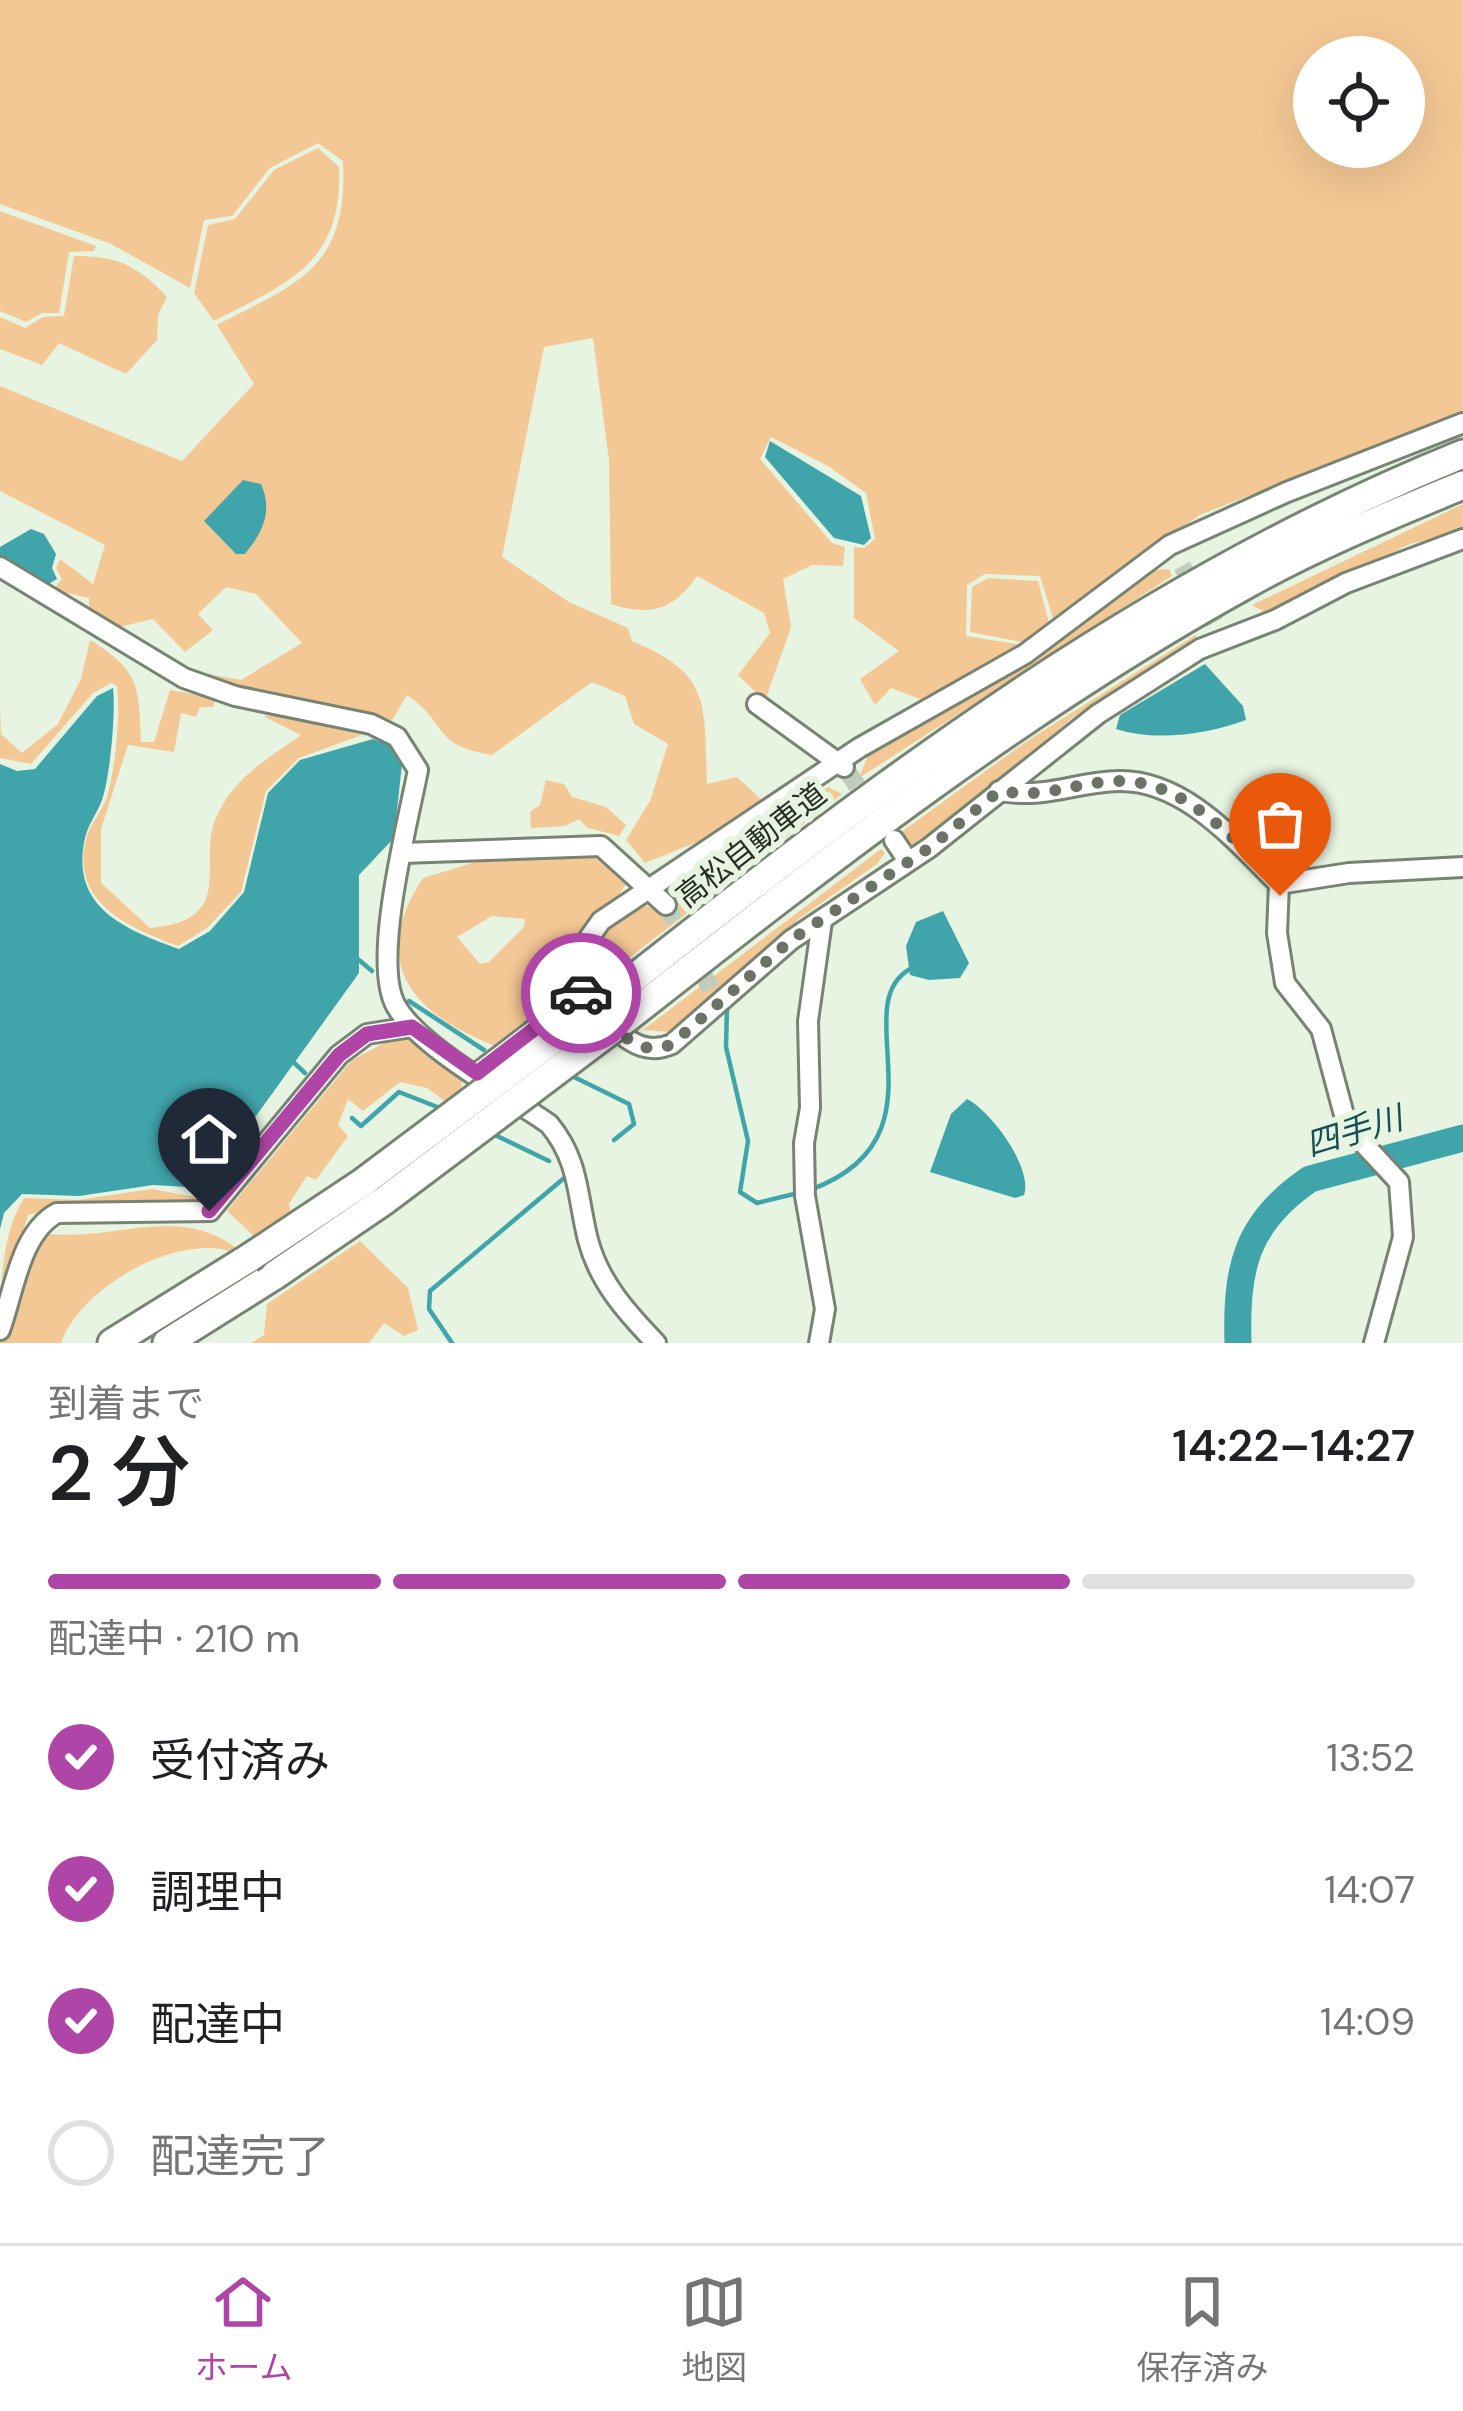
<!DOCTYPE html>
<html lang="ja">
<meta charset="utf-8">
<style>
body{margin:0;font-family:"DM Sans","Noto Sans JP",sans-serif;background:#f2f2f2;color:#202124;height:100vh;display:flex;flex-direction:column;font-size:45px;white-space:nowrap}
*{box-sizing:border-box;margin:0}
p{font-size:39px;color:#757577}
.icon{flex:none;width:66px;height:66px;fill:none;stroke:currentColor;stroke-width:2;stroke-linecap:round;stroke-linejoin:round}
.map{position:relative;height:1343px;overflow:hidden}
.details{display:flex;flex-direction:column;background:#fff;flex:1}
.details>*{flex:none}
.controls{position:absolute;left:1293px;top:36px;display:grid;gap:24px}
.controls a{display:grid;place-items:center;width:132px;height:132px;border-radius:50%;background:#fff;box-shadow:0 12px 48px #0002;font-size:60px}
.pin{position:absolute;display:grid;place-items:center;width:102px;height:102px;color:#fff;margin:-123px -51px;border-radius:50% 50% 50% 0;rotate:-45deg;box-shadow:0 0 12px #0007}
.pin .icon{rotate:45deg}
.courier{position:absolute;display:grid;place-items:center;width:120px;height:120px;margin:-60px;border:9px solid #af45a6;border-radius:50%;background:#fff;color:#222;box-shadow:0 3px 15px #0007}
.summary em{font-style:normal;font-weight:600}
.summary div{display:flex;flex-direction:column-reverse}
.summary{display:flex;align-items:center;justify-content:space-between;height:204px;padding:0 48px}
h1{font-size:78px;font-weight:600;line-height:90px}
.bar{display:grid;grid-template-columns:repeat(4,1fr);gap:18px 12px;align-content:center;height:144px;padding:0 48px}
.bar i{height:15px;border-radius:9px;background:#e0e0e0}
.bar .active{background:#af45a6}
.bar p{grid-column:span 4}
ol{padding:0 48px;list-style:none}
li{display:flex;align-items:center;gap:36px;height:132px}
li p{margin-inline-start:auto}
li .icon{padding:12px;border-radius:50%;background:#af45a6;color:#fff;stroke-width:4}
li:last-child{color:#757577}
li i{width:66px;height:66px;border:6px solid #e0e0e0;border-radius:50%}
.tab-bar{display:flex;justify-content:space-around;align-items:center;height:168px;border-top:3px solid #e0e0e0;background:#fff;font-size:33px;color:#757577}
.tab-bar a{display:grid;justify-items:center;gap:6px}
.tab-bar .active{color:#af45a6}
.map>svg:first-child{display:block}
.green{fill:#f4c894;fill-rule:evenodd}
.water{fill:#40a4ab}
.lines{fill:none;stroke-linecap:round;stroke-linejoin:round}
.stream{stroke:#40a4ab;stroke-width:4.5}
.river{stroke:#40a4ab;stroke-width:27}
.minor-tunnel{stroke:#c1ccbc;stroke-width:18;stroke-dasharray:18 9;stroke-linecap:butt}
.minor-casing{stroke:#788473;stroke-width:24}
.highway-casing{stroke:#788473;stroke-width:33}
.minor{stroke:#fff;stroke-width:18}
.highway{stroke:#fff;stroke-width:27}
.highway-bridge-casing{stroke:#788473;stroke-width:33;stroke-linecap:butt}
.highway-bridge{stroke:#fff;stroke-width:27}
.done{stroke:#6b7367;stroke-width:12;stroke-dasharray:0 21.6}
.route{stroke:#af45a6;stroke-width:15}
.labels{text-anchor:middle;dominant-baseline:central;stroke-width:12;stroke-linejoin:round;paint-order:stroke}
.street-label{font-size:30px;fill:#282d26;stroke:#e7f4e1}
.water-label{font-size:33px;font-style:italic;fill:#175054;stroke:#e7f4e1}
</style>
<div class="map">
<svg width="1463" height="1343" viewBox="0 0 1463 1343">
<rect width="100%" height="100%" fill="#e7f4e1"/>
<g class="green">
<path d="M0,0H1463V411L1200,515L1053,618L1040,576L985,574L967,585L966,636L1022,645L923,700L891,688L875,705L860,679L899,651L854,618V547L864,548L875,539L866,493L828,466L771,437L760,459L832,543L845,547L843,566L812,565L783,579L791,627L765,701L738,675L770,633L764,613L697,576C673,610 651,617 611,604L609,461L593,338L544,347L502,557L569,602L628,628L632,641C713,674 704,706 707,784L737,777L764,802L717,834L645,863L626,840L650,801L668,744L634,724L625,696L592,682L492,755C431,745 450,725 407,695L392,720L258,692L192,671L241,680L302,643L256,594L226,587L198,614L213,630L185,652L153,619L111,629L89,611V598L53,590L62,579L56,568L60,559L93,584L105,545L0,491V386L182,461L254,384L217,325C300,282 348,268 343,161L318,143L270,168L232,216L204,220L190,288L111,244L0,204ZM1314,57H1404V147H1314Z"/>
<path d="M318,148L339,167C343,264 289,282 214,321L194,293L208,225L235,219L274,170Z"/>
<path d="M0,211L96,246L94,251L69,252L59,313H42L26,322L0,311Z"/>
<path d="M74,256C118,256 137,265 167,297L158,315L157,340L126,374L59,343L42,365L0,349V317L25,328L43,317L64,316Z"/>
<path d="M1463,504V531L1410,544L1266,613L1252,605Z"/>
<path d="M1169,569L1172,576L859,778L870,750L1037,655L1154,570Z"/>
<path d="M988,578L1038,581L1049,623L1027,643L970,632L972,587Z"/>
<path d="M1197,634L1193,645L1073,717L968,806L912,845L902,840L900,833L1027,741Z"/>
<path d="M90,640C140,671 139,686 141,742H154L170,690L216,698L213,707H200L196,717L181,713L174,752L128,745L101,829V883L150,928C239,920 196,863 216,818C233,778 266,760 301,735L263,716L278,715L362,735L299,758L266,791L241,892L207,928L178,946C130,928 70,903 86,839C90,824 102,811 107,797C116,765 120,718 117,686L111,683L93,693L31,764L0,758V705L1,734L22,753L58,724L81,679Z"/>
<path d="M546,780L564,784L572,797L606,807L626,825L619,836L588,828L579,819L565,826L531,828L530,812L540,805Z"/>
<path d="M828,787L842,794L598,982C584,941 612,924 644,905L660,911L673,902L670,894L677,883Z"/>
<path d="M881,849L885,853L877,864L797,920L793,931L668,1032L643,1030Z"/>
<path d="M580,852L611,862L629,879C602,931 559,911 573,992L498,1047C415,1016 366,964 423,878L479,861ZM492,916L525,919L524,927L489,962L480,964L457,937Z"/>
<path d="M414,1039L462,1078L461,1093L449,1104L427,1088L400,1082L363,1111L348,1099L338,1125L348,1136L316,1180L307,1176L289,1204L291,1214L255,1237L227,1211L352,1060L390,1040Z"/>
<path d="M152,1189L206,1199V1205L61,1206L28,1215L22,1234C46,1234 74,1236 99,1233C150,1227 191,1216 235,1247L230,1251C174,1235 81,1287 61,1343H0C0,1295 0,1236 24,1198L78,1200Z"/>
<path d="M360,1241L408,1288L418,1330L404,1336L384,1323L369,1343H251L264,1335L267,1304Z"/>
</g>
<g class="water">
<path d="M770,441L861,496L871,538L864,545L834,538L765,457Z"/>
<path d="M243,480L261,484C273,511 263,532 245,554H236L204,521Z"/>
<path d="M31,529L44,534L56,554L52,568L57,579L45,586L0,559V547Z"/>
<path d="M1205,664L1243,706L1246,720C1208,734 1156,742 1116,729L1120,715Z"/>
<path d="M113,688C116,712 110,777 102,800C97,814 86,827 84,843C72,909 127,930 179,949L210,931L244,892L268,793L300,760L373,739L395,747L402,764L394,838L359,875V973L204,1188L153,1185L79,1196L22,1194L4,1213L0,1229V764L17,771L35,769L97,696Z"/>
<path d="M943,911L969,963L960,978L929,980L910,975L906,946L916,922Z"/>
<path d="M967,1099C991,1111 1033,1168 1024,1195L1015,1198L930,1172L951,1114Z"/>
</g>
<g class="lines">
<g class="stream">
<path d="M858,885L887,864"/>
<path d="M359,960L372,971"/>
<path d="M409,1001L484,1050"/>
<path d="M727,1007L726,1047L748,1141L740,1192L757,1203L798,1193"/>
<path d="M290,1059L305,1073"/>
<path d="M568,1074L629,1104L634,1124L614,1140"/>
<path d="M352,1118L361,1126L399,1092L445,1110"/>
<path d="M493,1134L549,1161"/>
<path d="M810,1190C952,1138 844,1007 910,969"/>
<path d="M452,1343L429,1309L430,1291L563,1179"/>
</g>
<path class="river" d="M1238,1343C1236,1269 1245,1223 1310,1179L1463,1138"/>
<g class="minor-tunnel">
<path d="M1182,566L1215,622"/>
<path d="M847,771L871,806"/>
<path d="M666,905L711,989"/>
</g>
<g class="minor-casing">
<g id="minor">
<path d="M1463,423L1287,492L1170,545L1025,654L859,748L601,921L579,952L583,992C608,1018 632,1062 672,1044L791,940L929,848L1098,714L1200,649L1275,620L1346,583L1463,539"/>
<path d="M0,567L184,678L235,696L371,724L397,737L418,770C408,822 371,962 396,1006C420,1048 508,1095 549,1124C580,1161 577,1197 588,1240C599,1282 627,1313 656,1343"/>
<path d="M757,704L844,767"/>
<path d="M999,791C1049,799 1074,782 1119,781C1185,780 1236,842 1279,884L1277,933L1285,983L1321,1029L1347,1126L1399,1182L1403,1237L1374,1343"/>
<path d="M894,840L908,861"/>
<path d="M402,853L601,846L666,905"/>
<path d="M1279,884L1349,873L1463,867"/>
<path d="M477,1073L583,992"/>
<path d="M0,1330C14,1292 20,1233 57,1213L210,1211L339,1055L367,1034L412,1027"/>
<path d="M819,1343L825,1309L805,1196L804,1143L810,1108L808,1021L822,921"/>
</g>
</g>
<g class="highway-casing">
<g id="highway">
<path d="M610,997C877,786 1145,582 1463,454"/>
<path d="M627,1018C826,862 1025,706 1247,584C1316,545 1391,515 1463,485"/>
<path d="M112,1343L249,1258"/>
<path d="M167,1343L275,1275"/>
</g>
</g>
<use href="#minor" class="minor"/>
<use href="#highway" class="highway"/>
<g class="highway-bridge-casing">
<g id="highway-bridge">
<path d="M249,1258L362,1183L610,997"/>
<path d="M275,1275L385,1200L627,1018"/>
</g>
</g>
<use href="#highway-bridge" class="highway-bridge"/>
</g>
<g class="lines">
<path class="done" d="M581,993C609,1014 630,1063 672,1044L791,940L929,848L999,791C1049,799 1074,782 1119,781C1185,780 1236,842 1280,884V896"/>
<path class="route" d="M209,1211L339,1055L367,1034L412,1027L477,1073L581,993"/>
</g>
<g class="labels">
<g class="street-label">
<text transform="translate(751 845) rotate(-38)">高松自動車道</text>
</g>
<g class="water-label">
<text transform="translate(1354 1131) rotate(-17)">四手川</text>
</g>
</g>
</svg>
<div class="controls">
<a><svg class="icon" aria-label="locate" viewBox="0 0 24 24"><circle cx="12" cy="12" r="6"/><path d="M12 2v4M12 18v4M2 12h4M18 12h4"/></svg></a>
</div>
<div class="pin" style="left:1280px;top:896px;background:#ea580c"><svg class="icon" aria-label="bag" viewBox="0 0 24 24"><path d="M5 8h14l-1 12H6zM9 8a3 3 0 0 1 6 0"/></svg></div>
<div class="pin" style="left:209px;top:1211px;background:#1f2937"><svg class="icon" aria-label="home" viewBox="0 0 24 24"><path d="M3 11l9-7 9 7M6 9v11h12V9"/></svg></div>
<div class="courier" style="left:581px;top:993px"><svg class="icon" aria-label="car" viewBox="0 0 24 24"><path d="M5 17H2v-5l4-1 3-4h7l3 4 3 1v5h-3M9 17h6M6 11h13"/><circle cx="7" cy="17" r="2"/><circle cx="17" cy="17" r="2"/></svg></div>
</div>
<section class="details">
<div class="summary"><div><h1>2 分</h1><p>到着まで</p></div><em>14:22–14:27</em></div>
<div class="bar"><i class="active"></i><i class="active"></i><i class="active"></i><i></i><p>配達中 · 210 m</p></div>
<ol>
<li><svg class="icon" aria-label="check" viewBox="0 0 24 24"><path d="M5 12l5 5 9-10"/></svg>受付済み<p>13:52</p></li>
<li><svg class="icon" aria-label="check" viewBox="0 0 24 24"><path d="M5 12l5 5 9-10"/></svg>調理中<p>14:07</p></li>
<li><svg class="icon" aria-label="check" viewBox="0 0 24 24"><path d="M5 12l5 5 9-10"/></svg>配達中<p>14:09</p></li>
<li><i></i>配達完了</li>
</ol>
</section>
<nav class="tab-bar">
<a class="active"><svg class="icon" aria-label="home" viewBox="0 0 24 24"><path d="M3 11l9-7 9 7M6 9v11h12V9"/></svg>ホーム</a>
<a><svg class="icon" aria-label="map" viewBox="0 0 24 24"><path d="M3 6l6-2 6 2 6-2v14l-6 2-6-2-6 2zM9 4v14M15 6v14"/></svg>地図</a>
<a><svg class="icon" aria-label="saved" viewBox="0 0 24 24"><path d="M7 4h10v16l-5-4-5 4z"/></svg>保存済み</a>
</nav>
